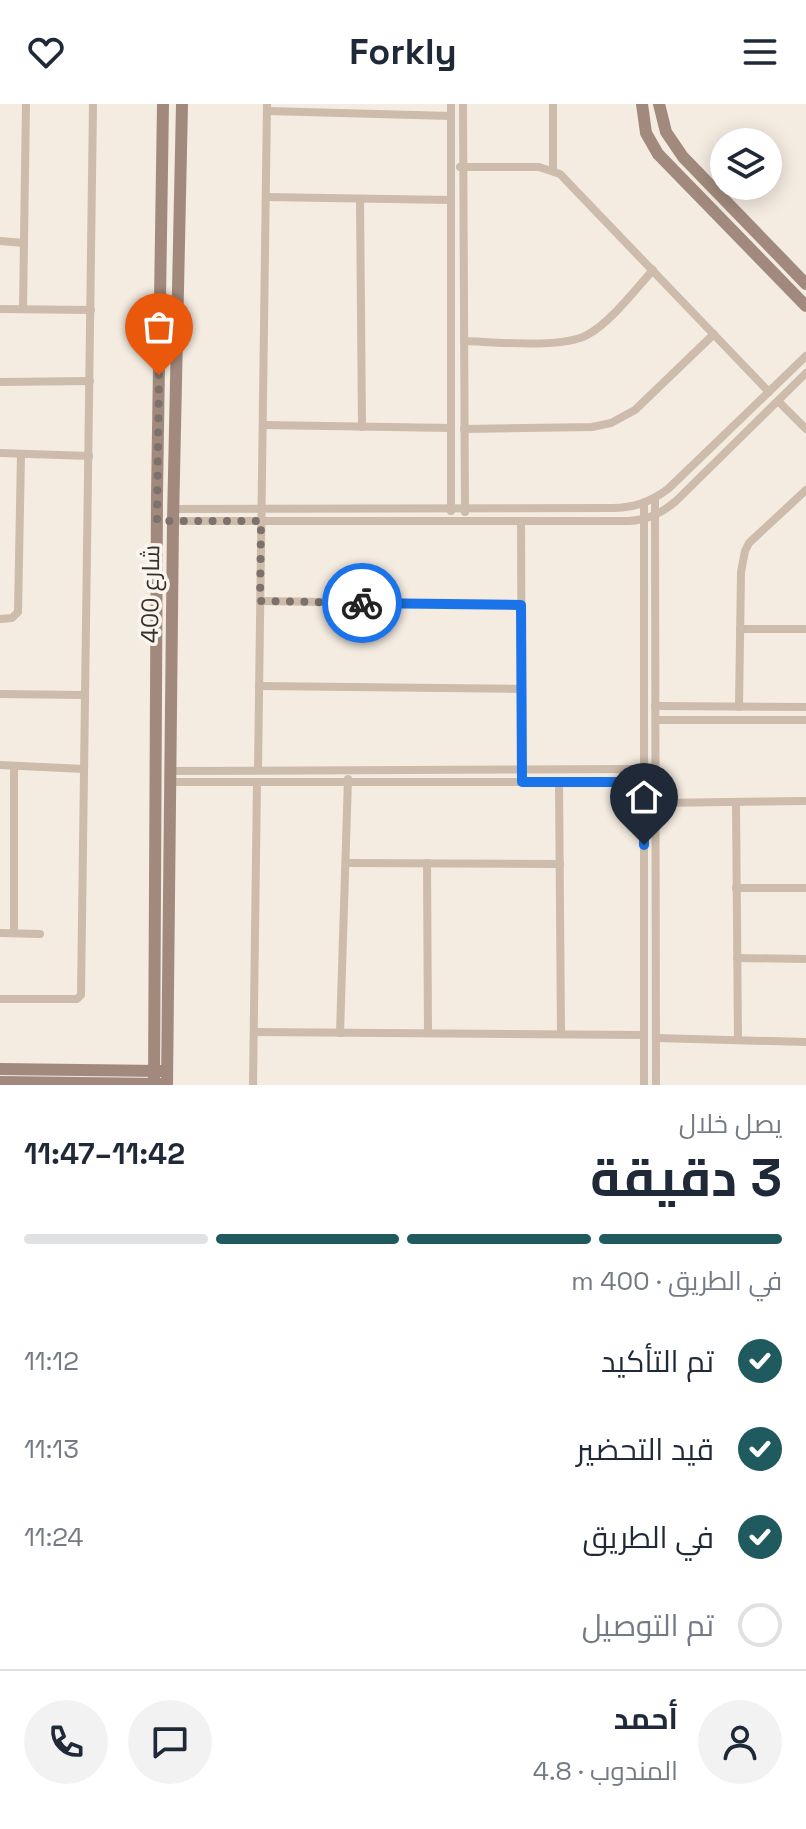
<!DOCTYPE html>
<html lang="ar">
<meta charset="utf-8">
<style>
body{margin:0;font-family:"Space Grotesk",Cairo,sans-serif;background:#f2f2f3;color:#1f2937;direction:rtl;height:100vh;display:flex;flex-direction:column;font-size:30px;white-space:nowrap}
*{box-sizing:border-box;margin:0}
p{font-size:26px;color:#747a83}
.icon{flex:none;width:44px;height:44px;fill:none;stroke:currentColor;stroke-width:2;stroke-linecap:round;stroke-linejoin:round}
.map{position:relative;height:981px;overflow:hidden;direction:ltr}
.details{display:flex;flex-direction:column;background:#fff;flex:1}
.details>*{flex:none}
.controls{position:absolute;left:710px;top:24px;display:grid;gap:16px}
.controls a{display:grid;place-items:center;width:72px;height:72px;border-radius:50%;background:#fff;box-shadow:0 4px 20px #0003;font-size:40px}
.pin{position:absolute;display:grid;place-items:center;width:68px;height:68px;color:#fff;margin:-82px -34px;border-radius:50% 50% 50% 0;rotate:-45deg;box-shadow:0 0 8px #0007}
.pin .icon{rotate:45deg}
.courier{position:absolute;display:grid;place-items:center;width:80px;height:80px;margin:-40px;border:6px solid #1a73e8;border-radius:50%;background:#fff;color:#222;box-shadow:0 2px 10px #0007}
.summary em{font-style:normal;font-weight:700}
.summary div{display:flex;flex-direction:column-reverse}
.summary{display:flex;align-items:center;justify-content:space-between;height:136px;padding:0 24px}
h1{font-size:52px;font-weight:700;line-height:60px}
.bar{display:grid;grid-template-columns:repeat(4,1fr);gap:12px 8px;align-content:center;height:96px;padding:0 24px}
.bar i{height:10px;border-radius:6px;background:#e0e1e3}
.bar .current{background:#1f5a5e}
.bar p{grid-column:span 4}
.line{display:flex;align-items:center;gap:20px;padding:0 24px;border-top:2px solid #e0e1e3}
.line div{flex:1}
.round{display:grid;place-items:center;flex:none;width:84px;height:84px;border-radius:42px;background:#f2f2f3}
ol{padding:0 24px;list-style:none}
li{display:flex;align-items:center;gap:24px;height:88px}
li p{margin-inline-start:auto}
li .icon{padding:8px;border-radius:50%;background:#1f5a5e;color:#fff;stroke-width:4}
li:last-child{color:#747a83}
li i{width:44px;height:44px;border:4px solid #e0e1e3;border-radius:50%}
header{display:flex;justify-content:space-between;align-items:center;height:104px;padding:0 24px;background:#fff;font-size:36px;font-weight:700}
.map>svg:first-child{display:block}
.lines{fill:none;stroke-linecap:round;stroke-linejoin:round}
.street{stroke:#cdbbac;stroke-width:8}
.secondary{stroke:#a18a7d;stroke-width:12}
.done{stroke:#7c716b;stroke-width:8;stroke-dasharray:0 14.4}
.route{stroke:#1a73e8;stroke-width:10}
.labels{text-anchor:middle;dominant-baseline:central;stroke-width:7;stroke-linejoin:round;paint-order:stroke}
.street-label{font-size:24px;fill:#3b302b;stroke:#fbf5ee}
</style>
<header><svg class="icon" aria-label="menu" viewBox="0 0 24 24"><path d="M4 6h16M4 12h16M4 18h16"/></svg>Forkly<svg class="icon" aria-label="heart" viewBox="0 0 24 24"><path d="M12 20l-8-8c-3-5 5-10 8-4 3-6 11-1 8 4z"/></svg></header>
<div class="map">
<svg width="806" height="981" viewBox="0 0 806 981">
<rect width="100%" height="100%" fill="#f4ebe1"/>
<g class="lines">
<g class="street">
<path d="M463,0L465,408"/>
<path d="M553,0V67"/>
<path d="M267,7L451,12"/>
<path d="M460,63H539L560,70L769,288"/>
<path d="M266,93L451,96"/>
<path d="M360,95L362,323"/>
<path d="M0,137L24,139"/>
<path d="M0,205L91,206"/>
<path d="M23,205L26,0"/>
<path d="M464,237C495,238 561,245 587,231C610,219 635,186 653,166"/>
<path d="M0,278L90,277"/>
<path d="M778,297L806,325"/>
<path d="M263,321L451,324"/>
<path d="M464,325L592,323L611,319L635,306L714,230"/>
<path d="M0,349L89,352"/>
<path d="M655,394L656,981"/>
<path d="M644,400V981"/>
<path d="M173,405L612,404C634,404 650,398 668,385L806,252"/>
<path d="M451,407V0"/>
<path d="M173,417H628C647,416 661,410 676,397L806,269"/>
<path d="M521,417L522,669"/>
<path d="M260,497L521,501"/>
<path d="M0,515L12,514L18,508L21,350"/>
<path d="M740,525H806"/>
<path d="M259,582L521,585"/>
<path d="M0,590L85,591"/>
<path d="M655,602L806,603"/>
<path d="M739,603L741,468L745,447L749,439L806,386"/>
<path d="M656,616H806"/>
<path d="M0,661L84,665"/>
<path d="M14,662V829"/>
<path d="M258,666L267,0"/>
<path d="M170,667L647,665"/>
<path d="M170,678H656"/>
<path d="M559,678L561,930"/>
<path d="M736,698L738,936"/>
<path d="M656,699L806,697"/>
<path d="M346,759L560,760"/>
<path d="M427,759L428,929"/>
<path d="M736,784H806"/>
<path d="M0,829L40,830"/>
<path d="M737,854L806,855"/>
<path d="M0,895H77L81,891L93,0"/>
<path d="M254,928L643,931"/>
<path d="M340,929L348,675"/>
<path d="M656,934L806,938"/>
<path d="M253,981L257,678"/>
</g>
<g class="secondary">
<path d="M642,0L646,29L658,50L806,202"/>
<path d="M659,0L666,28L683,53L806,180"/>
<path d="M0,965L161,967"/>
<path d="M0,978L161,980"/>
<path d="M154,981L157,392L163,0"/>
<path d="M167,981L173,417L182,0"/>
</g>
</g>
<g class="lines">
<path class="done" d="M159,271L157,417H261L260,497L362,499"/>
<path class="route" d="M362,499L521,501L522,678H644V741"/>
</g>
<g class="labels">
<g class="street-label">
<text transform="translate(150 490) rotate(-89)">شارع 400</text>
</g>
</g>
</svg>
<div class="controls">
<a><svg class="icon" aria-label="layers" viewBox="0 0 24 24"><path d="M12 4l9 5-9 5-9-5zM3 14l9 5 9-5"/></svg></a>
</div>
<div class="pin" style="left:159px;top:271px;background:#ea580c"><svg class="icon" aria-label="bag" viewBox="0 0 24 24"><path d="M5 8h14l-1 12H6zM9 8a3 3 0 0 1 6 0"/></svg></div>
<div class="pin" style="left:644px;top:741px;background:#1f2937"><svg class="icon" aria-label="home" viewBox="0 0 24 24"><path d="M3 11l9-7 9 7M6 9v11h12V9"/></svg></div>
<div class="courier" style="left:362px;top:499px"><svg class="icon" aria-label="bike" viewBox="0 0 24 24"><circle cx="6" cy="16" r="4"/><circle cx="18" cy="16" r="4"/><path d="M6 16l4-8h5l3 8M10 8l3 8H6M13 5h3"/></svg></div>
</div>
<section class="details">
<div class="summary"><div><h1>3 دقيقة</h1><p>يصل خلال</p></div><em>11:42–11:47</em></div>
<div class="bar"><i class="current"></i><i class="current"></i><i class="current"></i><i></i><p>في الطريق · 400 m</p></div>
<ol>
<li><svg class="icon" aria-label="check" viewBox="0 0 24 24"><path d="M5 12l5 5 9-10"/></svg>تم التأكيد<p>11:12</p></li>
<li><svg class="icon" aria-label="check" viewBox="0 0 24 24"><path d="M5 12l5 5 9-10"/></svg>قيد التحضير<p>11:13</p></li>
<li><svg class="icon" aria-label="check" viewBox="0 0 24 24"><path d="M5 12l5 5 9-10"/></svg>في الطريق<p>11:24</p></li>
<li><i></i>تم التوصيل</li>
</ol>
<div class="line" style="height:144px"><a class="round"><svg class="icon" aria-label="person" viewBox="0 0 24 24"><circle cx="12" cy="8" r="4"/><path d="M4 21q1-7 8-7t8 7"/></svg></a><div><b>أحمد</b><p>المندوب · 4.8</p></div><a class="round"><svg class="icon" aria-label="chat" viewBox="0 0 24 24"><path d="M4 5h16v11H9l-5 4z"/></svg></a><a class="round"><svg class="icon" aria-label="phone" viewBox="0 0 24 24"><path d="M5 4h4l2 5-3 2q2 4 5 5l2-3 5 2v4C11 20 4 13 5 4z"/></svg></a></div>
</section>
